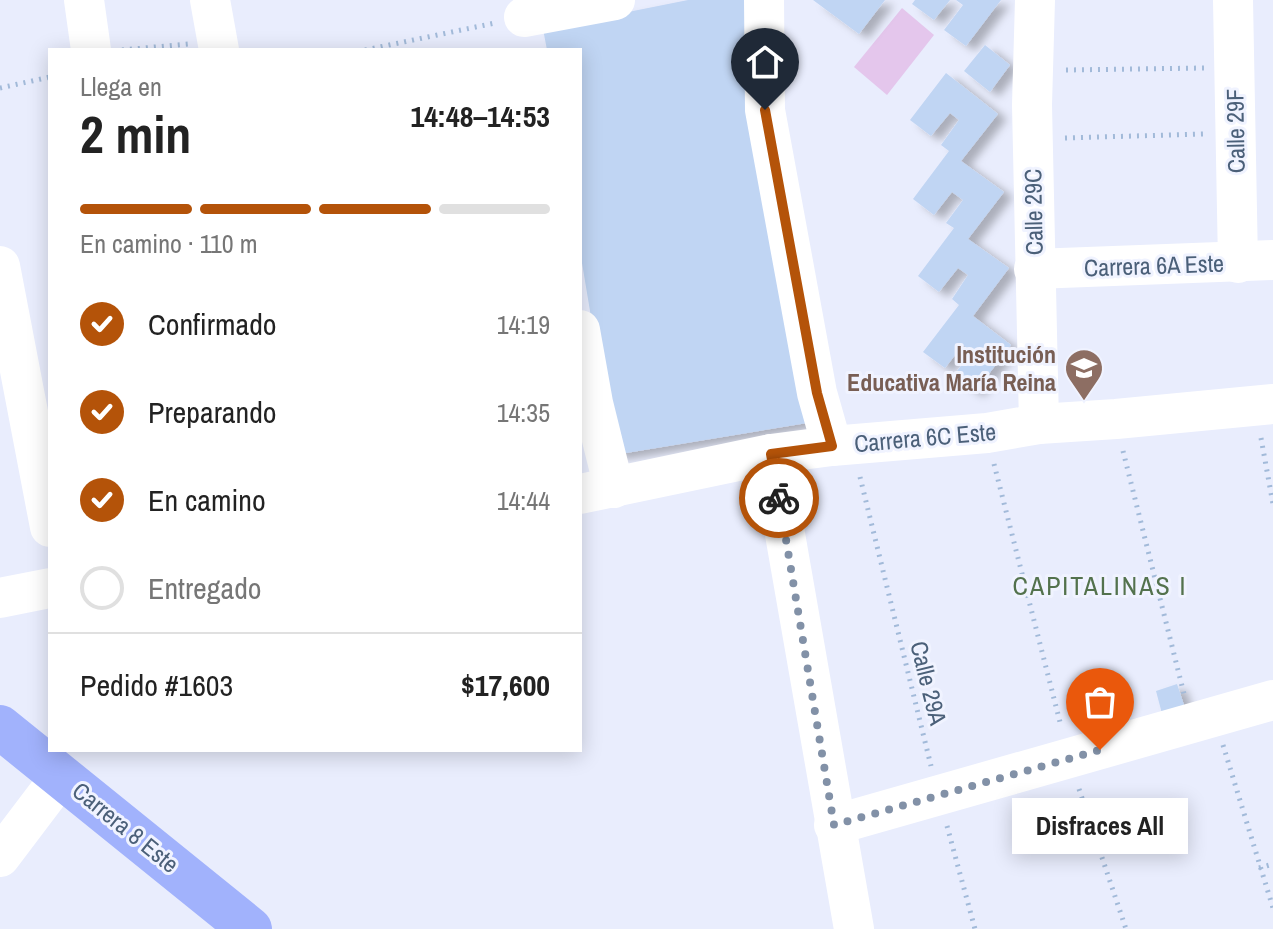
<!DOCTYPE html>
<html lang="es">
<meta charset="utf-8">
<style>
body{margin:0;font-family:"Archivo Narrow",sans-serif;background:#f6f6f6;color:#222;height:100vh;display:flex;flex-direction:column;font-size:30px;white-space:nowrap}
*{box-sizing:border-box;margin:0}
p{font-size:26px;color:#767676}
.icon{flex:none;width:44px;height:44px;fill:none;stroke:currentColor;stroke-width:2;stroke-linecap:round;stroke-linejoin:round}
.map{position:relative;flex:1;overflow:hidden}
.sheet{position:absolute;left:48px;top:48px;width:534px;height:704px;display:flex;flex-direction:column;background:#fff;border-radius:0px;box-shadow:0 4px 20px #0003}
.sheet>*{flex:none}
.pin{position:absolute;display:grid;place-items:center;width:68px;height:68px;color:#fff;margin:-82px -34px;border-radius:50% 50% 50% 0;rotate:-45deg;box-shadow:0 0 8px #0007}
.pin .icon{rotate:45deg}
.courier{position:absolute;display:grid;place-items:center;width:80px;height:80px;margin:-40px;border:6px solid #b45309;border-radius:50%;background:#fff;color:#222;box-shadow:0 2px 10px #0007}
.bubble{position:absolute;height:56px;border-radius:0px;background:#fff;box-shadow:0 4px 20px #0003;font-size:26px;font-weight:700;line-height:56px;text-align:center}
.headline em{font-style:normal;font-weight:700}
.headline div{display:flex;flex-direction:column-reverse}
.headline{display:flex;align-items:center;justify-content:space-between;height:136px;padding:0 32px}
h1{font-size:52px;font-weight:700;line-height:60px}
.bar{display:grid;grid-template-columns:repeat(4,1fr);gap:12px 8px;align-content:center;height:96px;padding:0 32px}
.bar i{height:10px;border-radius:6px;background:#e0e0e0}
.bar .active{background:#b45309}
.bar p{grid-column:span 4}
.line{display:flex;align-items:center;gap:20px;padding:0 32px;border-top:2px solid #e0e0e0}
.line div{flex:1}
ol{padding:0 32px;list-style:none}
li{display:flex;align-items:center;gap:24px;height:88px}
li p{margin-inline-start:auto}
li .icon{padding:8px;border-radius:50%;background:#b45309;color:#fff;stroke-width:4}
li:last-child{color:#767676}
li i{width:44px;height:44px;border:4px solid #e0e0e0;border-radius:50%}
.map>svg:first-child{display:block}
.green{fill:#e4c6ec}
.building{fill:#c0d5f3;filter:url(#shadow)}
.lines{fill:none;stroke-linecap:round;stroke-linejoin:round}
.path{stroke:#a2bad9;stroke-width:5;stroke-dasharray:2 6;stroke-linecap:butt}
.minor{stroke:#fff;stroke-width:40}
.major{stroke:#a1b2fc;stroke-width:44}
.done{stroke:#8291a7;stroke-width:8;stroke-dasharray:0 14.4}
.route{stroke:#b45309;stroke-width:10}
.labels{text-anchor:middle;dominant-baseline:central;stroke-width:6;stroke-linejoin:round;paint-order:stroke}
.street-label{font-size:24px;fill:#4b6079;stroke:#f0f3ff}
.education-label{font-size:24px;font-weight:bold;fill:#785e54;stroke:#f0f3ff;text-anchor:end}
.neighbourhood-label{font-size:26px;letter-spacing:2px;fill:#53724d;stroke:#f0f3ff}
</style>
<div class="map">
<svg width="1273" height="929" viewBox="0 0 1273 929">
<defs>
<filter id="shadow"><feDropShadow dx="9" dy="5" stdDeviation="4" flood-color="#0004"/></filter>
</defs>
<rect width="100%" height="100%" fill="#e9edfd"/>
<path class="green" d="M902,8L934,35L887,95L854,67Z"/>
<g class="building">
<path d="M688,0H745L744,77L750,124L807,423L614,455L580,251V50H547L543,29Z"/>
<path d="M813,0H885L859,34Z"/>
<path d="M915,0H950L934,20L912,4Z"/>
<path d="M956,0H1001L966,46L944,30L963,5Z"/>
<path d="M985,45L1010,65L990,92L964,71Z"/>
<path d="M946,73L998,114L961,161L1004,192L968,239L1009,268L973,316L1011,345L975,392L953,376L972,352L967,348L963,345L945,368L923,352L959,305L952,299L968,275L958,268L939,292L918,276L954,228L946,223L963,200L952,192L934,215L913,199L949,151L941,145L959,120L950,113L931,136L910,120Z"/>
<path d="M1177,684L1187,714L1164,721L1156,691Z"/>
</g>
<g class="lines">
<g class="path">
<path d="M122,50L188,44"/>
<path d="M365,50L495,23"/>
<path d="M1066,70L1204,68"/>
<path d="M0,88L50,77"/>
<path d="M1065,138L1203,134"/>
<path d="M1261,438L1273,504"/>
<path d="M1123,451L1184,694"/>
<path d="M994,464L1061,726"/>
<path d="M860,477L931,766"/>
<path d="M1223,745L1273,908"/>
<path d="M1079,789L1126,929"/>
<path d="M947,826L975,929"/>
<path d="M1259,868L1273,864"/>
</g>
<g class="minor">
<path d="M84,0L91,50"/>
<path d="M210,0L219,50"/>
<path d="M764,0L765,110L817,393L832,446"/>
<path d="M1035,0L1032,105L1039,424"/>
<path d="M1233,0L1238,263"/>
<path d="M524,17L615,0"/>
<path d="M0,266L50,527"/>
<path d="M1034,269L1273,260"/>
<path d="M580,330L593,403L614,488"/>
<path d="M771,454L854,929"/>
<path d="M580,494L771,454L832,446L987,433L1039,424L1116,419L1273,404"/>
<path d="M0,598L50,588"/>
<path d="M834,825L1273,700"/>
<path d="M0,857L62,775"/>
</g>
<path class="major" d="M0,727L250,929"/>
</g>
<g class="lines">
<path class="done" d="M779,498L834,825L1100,750"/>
<path class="route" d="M765,110L817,393L832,446L771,454L779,498"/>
</g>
<defs>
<g id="university-pin" transform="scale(2)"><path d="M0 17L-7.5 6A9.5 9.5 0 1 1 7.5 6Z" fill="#8d6e63" stroke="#f0f3ff"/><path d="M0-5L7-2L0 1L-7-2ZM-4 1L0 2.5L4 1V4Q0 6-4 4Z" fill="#fff"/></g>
</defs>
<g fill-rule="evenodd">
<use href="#university-pin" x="1084" y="368"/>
</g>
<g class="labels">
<g class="street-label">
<text transform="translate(1235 131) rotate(-91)">Calle 29F</text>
<text transform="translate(1033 212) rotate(-91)">Calle 29C</text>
<text transform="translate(1154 265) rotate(-2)">Carrera 6A Este</text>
<text transform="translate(925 437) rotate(-5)">Carrera 6C Este</text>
<text transform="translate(929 683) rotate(76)">Calle 29A</text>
<text transform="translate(126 827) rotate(39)">Carrera 8 Este</text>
</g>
<g class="education-label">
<text x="1056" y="354">Institución<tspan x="1056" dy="28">Educativa María Reina</tspan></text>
</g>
<g class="neighbourhood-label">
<text x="1100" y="585">CAPITALINAS I</text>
</g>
</g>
</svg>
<div class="pin" style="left:1100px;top:750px;background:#ea580c"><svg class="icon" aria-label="bag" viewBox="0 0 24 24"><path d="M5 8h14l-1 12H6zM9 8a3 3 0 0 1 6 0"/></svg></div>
<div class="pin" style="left:765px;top:110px;background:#1f2937"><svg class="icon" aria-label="home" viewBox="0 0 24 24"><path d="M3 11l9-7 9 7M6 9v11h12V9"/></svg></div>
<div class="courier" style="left:779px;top:498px"><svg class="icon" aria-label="bike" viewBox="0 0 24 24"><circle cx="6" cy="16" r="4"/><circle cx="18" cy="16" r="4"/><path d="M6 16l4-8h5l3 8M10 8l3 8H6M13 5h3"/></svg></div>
<div class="bubble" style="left:1012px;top:798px;width:176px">Disfraces All</div>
<section class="sheet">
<div class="headline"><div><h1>2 min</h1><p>Llega en</p></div><em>14:48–14:53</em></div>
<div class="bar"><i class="active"></i><i class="active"></i><i class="active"></i><i></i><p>En camino · 110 m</p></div>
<ol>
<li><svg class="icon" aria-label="check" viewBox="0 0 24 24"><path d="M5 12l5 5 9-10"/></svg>Confirmado<p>14:19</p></li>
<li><svg class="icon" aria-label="check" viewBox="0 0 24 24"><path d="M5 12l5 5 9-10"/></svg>Preparando<p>14:35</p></li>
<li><svg class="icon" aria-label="check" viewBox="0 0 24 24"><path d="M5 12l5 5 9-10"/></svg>En camino<p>14:44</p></li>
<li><i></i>Entregado</li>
</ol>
<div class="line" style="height:104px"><div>Pedido #1603</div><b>$17,600</b></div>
</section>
</div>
